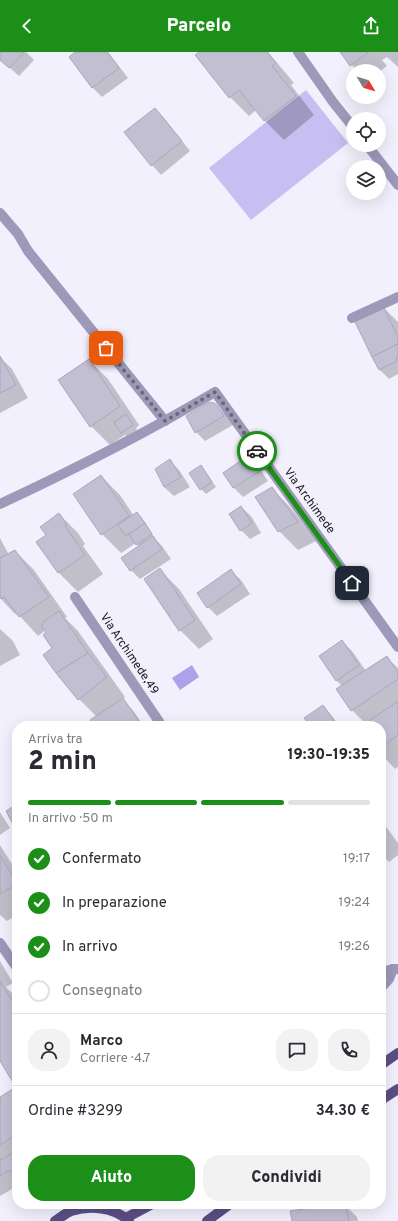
<!DOCTYPE html>
<html lang="it">
<meta charset="utf-8">
<style>
body{margin:0;font-family:Overpass,sans-serif;background:#f2f2f3;color:#2b2b33;height:100vh;display:flex;flex-direction:column;font-size:15px;white-space:nowrap}
*{box-sizing:border-box;margin:0}
p{font-size:13px;color:#7c7c81}
.icon{flex:none;width:22px;height:22px;fill:none;stroke:currentColor;stroke-width:2;stroke-linecap:round;stroke-linejoin:round}
.map{position:relative;flex:1;overflow:hidden}
.sheet{position:absolute;left:12px;top:669px;width:374px;height:488px;display:flex;flex-direction:column;background:#fff;border-radius:16px;box-shadow:0 4px 16px #0002}
.sheet>*{flex:none}
.needle{width:26px;rotate:128deg}
.buttons{position:absolute;left:346px;top:12px;display:grid;gap:8px}
.buttons a{display:grid;place-items:center;width:40px;height:40px;border-radius:50%;background:#fff;box-shadow:0 4px 16px #0002;font-size:20px}
.pin{position:absolute;display:grid;place-items:center;width:34px;height:34px;color:#fff;margin:-17px;border-radius:8px;box-shadow:0 2px 6px #0006}
.courier{position:absolute;display:grid;place-items:center;width:40px;height:40px;margin:-20px;border:3px solid #1c8f19;border-radius:50%;background:#fff;color:#222;box-shadow:0 1px 5px #0007}
.overview em{font-style:normal;font-weight:800}
.overview div{display:flex;flex-direction:column-reverse}
.overview{display:flex;align-items:center;justify-content:space-between;height:68px;padding:0 16px}
h1{font-size:26px;font-weight:800;line-height:30px}
.bar{display:grid;grid-template-columns:repeat(4,1fr);gap:6px 4px;align-content:center;height:48px;padding:0 16px}
.bar i{height:5px;border-radius:3px;background:#e1e1e2}
.bar .active{background:#1c8f19}
.bar p{grid-column:span 4}
.line{display:flex;align-items:center;gap:10px;padding:0 16px;border-top:1px solid #e1e1e2}
.line div{flex:1}
.round{display:grid;place-items:center;flex:none;width:42px;height:42px;border-radius:16px;background:#f2f2f3}
ol{padding:0 16px;list-style:none}
li{display:flex;align-items:center;gap:12px;height:44px}
li p{margin-inline-start:auto}
li .icon{padding:4px;border-radius:50%;background:#1c8f19;color:#fff;stroke-width:4}
li:last-child{color:#7c7c81}
li i{width:22px;height:22px;border:2px solid #e1e1e2;border-radius:50%}
.primary-button{display:flex;gap:8px;margin-top:auto;padding:8px 16px}
.primary-button a{flex:1;height:46px;border-radius:16px;background:#1c8f19;color:#fff;font-size:16px;font-weight:800;line-height:46px;text-align:center}
.primary-button a+a{background:#f2f2f3;color:#2b2b33}
header{display:flex;justify-content:space-between;align-items:center;height:52px;padding:0 16px;background:#1c8f19;color:#fff;font-size:18px;font-weight:800}
.map>svg:first-child{display:block}
.green{fill:#c7bef1}
.water{fill:#afa0eb}
.shadow{fill:#0003}
.building{fill:#c2bfd3;stroke:#aaa8bc}
.lines{fill:none;stroke-linecap:round;stroke-linejoin:round}
.minor{stroke:#9e98b9;stroke-width:10}
.major{stroke:#5a4e86;stroke-width:10}
.done{stroke:#6a6973;stroke-width:4;stroke-dasharray:0 7.2}
.route{stroke:#1c8f19;stroke-width:5}
.labels{text-anchor:middle;dominant-baseline:central;stroke-width:3;stroke-linejoin:round;paint-order:stroke}
.street-label{font-size:12px;fill:#212028;stroke:#f2f0fd}
</style>
<header><svg class="icon" aria-label="back" viewBox="0 0 24 24"><path d="M15 5l-7 7 7 7"/></svg>Parcelo<svg class="icon" aria-label="share" viewBox="0 0 24 24"><path d="M12 15V3M7 8l5-5 5 5M5 13v7h14v-7"/></svg></header>
<div class="map">
<svg width="398" height="1169" viewBox="0 0 398 1169">
<rect width="100%" height="100%" fill="#f2f0fd"/>
<path class="green" d="M306,38L348,91L251,168L209,116Z"/>
<path class="water" d="M192,613L199,625L180,638L172,626Z"/>
<g class="shadow">
<path d="M0,0H26L34,8L19,24L0,7Z"/>
<path d="M77,0H108L128,26L102,45L93,36L70,5Z"/>
<path d="M201,0H268L294,31L291,33L314,63L284,88L265,69L256,58L249,64L230,45Z"/>
<path d="M341,0H398V15L387,5L382,8L387,14L379,20V19H357Z"/>
<path d="M155,57L164,66L190,99L161,123L152,113L126,80Z"/>
<path d="M383,255L398,270V322L389,327L379,317Z"/>
<path d="M0,305L12,317L28,346L0,361Z"/>
<path d="M89,308L108,327L139,373L136,376L137,378L127,384L125,383L110,393L91,374Z"/>
<path d="M216,353L226,363L233,373L205,389L196,380Z"/>
<path d="M249,405L258,414L268,429L243,445L234,436L224,421Z"/>
<path d="M169,408L179,418L190,435L174,444L164,435Z"/>
<path d="M201,414L205,419L216,435L206,442L201,437Z"/>
<path d="M101,424L120,443L134,464L137,462L142,466L156,488L162,494L171,507L140,527L131,518L139,495L136,491L121,501L102,482Z"/>
<path d="M272,437L291,456L316,489L298,498L279,479Z"/>
<path d="M241,455L251,464L261,481L250,487L241,478Z"/>
<path d="M59,462L78,481L85,492L83,494L103,522L78,540L59,521L38,490L47,483Z"/>
<path d="M0,486L9,503L15,499L34,518L67,565L65,566L78,579L125,645L122,647L132,657L144,674H96L97,665L79,647L54,596L47,580L46,578L38,584L17,561L15,562L0,546Z"/>
<path d="M160,518L179,537L213,587L199,597L180,578Z"/>
<path d="M231,519L241,528L250,542L217,564L208,555Z"/>
<path d="M0,577L13,589L20,603L0,614Z"/>
<path d="M342,589L352,599L366,619L386,605L398,616V715L395,717L381,702V674H364L366,672L352,658L342,634L337,629L320,605Z"/>
<path d="M323,655L332,664L339,674H311Z"/>
<path d="M0,760L10,776L0,783Z"/>
<path d="M381,768L398,791V803L389,810L381,802Z"/>
<path d="M0,793L17,820V863L7,869L0,863Z"/>
<path d="M0,909L13,931L6,935L12,941L17,949V1035L0,1007Z"/>
<path d="M17,1035V1134L0,1144V1046Z"/>
<path d="M344,1152L357,1165L358,1169H293Z"/>
</g>
<g class="building">
<path d="M0,0H24L9,16L0,8Z"/>
<path d="M75,0H107L119,16L92,36L69,5Z"/>
<path d="M199,0H267L276,11L272,14L296,44L264,69L239,38L229,46L195,3Z"/>
<path d="M340,0H369L350,14Z"/>
<path d="M155,56L182,89L151,114L124,80Z"/>
<path d="M383,254L398,285V292L372,305L354,268Z"/>
<path d="M398,292V305L396,306L397,309L379,318L372,305Z"/>
<path d="M0,304L16,333L0,341Z"/>
<path d="M89,307L120,354L90,375L58,328Z"/>
<path d="M209,350L214,351L217,353L224,364L195,381L186,364Z"/>
<path d="M126,362L133,373L121,381L114,370Z"/>
<path d="M249,403L260,419L233,436L223,421Z"/>
<path d="M170,407L181,425L164,435L155,417Z"/>
<path d="M201,413L212,430L200,438L189,421Z"/>
<path d="M101,423L129,464L101,483L73,442Z"/>
<path d="M272,435L298,470L278,480L255,445Z"/>
<path d="M241,454L252,471L240,479L229,462Z"/>
<path d="M137,460L145,471L126,484L118,473Z"/>
<path d="M59,461L67,473L65,474L85,503L58,521L36,490L46,483L40,475Z"/>
<path d="M145,471L152,482L136,493L129,482Z"/>
<path d="M153,484L162,497L130,519L121,506Z"/>
<path d="M15,498L49,545L19,565L4,545L1,547L0,545V506Z"/>
<path d="M160,516L195,568L179,579L144,527Z"/>
<path d="M231,517L241,532L207,556L197,541Z"/>
<path d="M59,559L88,601L56,621L43,603L52,596L43,583L46,580L41,574L44,571L43,570Z"/>
<path d="M342,588L359,613L336,629L319,604Z"/>
<path d="M88,601L107,625L78,648L56,621Z"/>
<path d="M387,604L398,621V627L351,659L336,637Z"/>
<path d="M123,646L142,674H94L90,668Z"/>
<path d="M398,649V683L381,695V674H362Z"/>
<path d="M323,653L338,674H310L304,666Z"/>
<path d="M17,752V780L6,759Z"/>
<path d="M0,803L17,831V832L0,842Z"/>
<path d="M0,929L17,957V1037L0,1009Z"/>
<path d="M16,1035L17,1037V1082L0,1093V1045Z"/>
<path d="M17,1098V1116L9,1120L8,1119L0,1124V1106L2,1108Z"/>
<path d="M338,1152H345L349,1169H292L290,1159Z"/>
</g>
<g class="lines">
<g class="minor">
<path d="M298,0L333,50L353,75"/>
<path d="M367,93L398,133"/>
<path d="M0,161L18,182L28,199L165,369"/>
<path d="M352,266L398,245"/>
<path d="M0,452C73,418 146,381 215,340L398,595"/>
<path d="M75,545L162,674"/>
<path d="M0,891L17,916"/>
<path d="M381,920L393,917"/>
<path d="M381,936L389,927L393,917H398"/>
</g>
<g class="major">
<path d="M381,1013L398,1001"/>
<path d="M381,1048L398,1037"/>
<path d="M126,1166L152,1152"/>
<path d="M55,1169C60,1166 66,1161 71,1159C90,1153 114,1155 129,1169"/>
<path d="M207,1169L230,1152"/>
</g>
</g>
<g class="lines">
<path class="done" d="M106,296L165,369L215,340L257,399"/>
<path class="route" d="M257,399L352,531"/>
</g>
<g class="labels">
<g class="street-label">
<text transform="translate(309 449) rotate(54)">Via Archimede</text>
<text transform="translate(129 602) rotate(56)">Via Archimede,49</text>
</g>
</g>
</svg>
<div class="buttons">
<a><svg class="needle" viewBox="-14 -14 28 28"><path d="M0-13l5 13h-10z" fill="#e53935"/><path d="M0 13l5-13h-10z" fill="#7c7c81"/></svg></a>
<a><svg class="icon" aria-label="locate" viewBox="0 0 24 24"><circle cx="12" cy="12" r="6"/><path d="M12 2v4M12 18v4M2 12h4M18 12h4"/></svg></a>
<a><svg class="icon" aria-label="layers" viewBox="0 0 24 24"><path d="M12 4l9 5-9 5-9-5zM3 14l9 5 9-5"/></svg></a>
</div>
<div class="pin" style="left:106px;top:296px;background:#ea580c"><svg class="icon" aria-label="bag" viewBox="0 0 24 24"><path d="M5 8h14l-1 12H6zM9 8a3 3 0 0 1 6 0"/></svg></div>
<div class="pin" style="left:352px;top:531px;background:#1f2937"><svg class="icon" aria-label="home" viewBox="0 0 24 24"><path d="M3 11l9-7 9 7M6 9v11h12V9"/></svg></div>
<div class="courier" style="left:257px;top:399px"><svg class="icon" aria-label="car" viewBox="0 0 24 24"><path d="M5 17H2v-5l4-1 3-4h7l3 4 3 1v5h-3M9 17h6M6 11h13"/><circle cx="7" cy="17" r="2"/><circle cx="17" cy="17" r="2"/></svg></div>
<section class="sheet">
<div class="overview"><div><h1>2 min</h1><p>Arriva tra</p></div><em>19:30–19:35</em></div>
<div class="bar"><i class="active"></i><i class="active"></i><i class="active"></i><i></i><p>In arrivo · 50 m</p></div>
<ol>
<li><svg class="icon" aria-label="check" viewBox="0 0 24 24"><path d="M5 12l5 5 9-10"/></svg>Confermato<p>19:17</p></li>
<li><svg class="icon" aria-label="check" viewBox="0 0 24 24"><path d="M5 12l5 5 9-10"/></svg>In preparazione<p>19:24</p></li>
<li><svg class="icon" aria-label="check" viewBox="0 0 24 24"><path d="M5 12l5 5 9-10"/></svg>In arrivo<p>19:26</p></li>
<li><i></i>Consegnato</li>
</ol>
<div class="line" style="height:72px"><a class="round"><svg class="icon" aria-label="person" viewBox="0 0 24 24"><circle cx="12" cy="8" r="4"/><path d="M4 21q1-7 8-7t8 7"/></svg></a><div><b>Marco</b><p>Corriere · 4.7</p></div><a class="round"><svg class="icon" aria-label="chat" viewBox="0 0 24 24"><path d="M4 5h16v11H9l-5 4z"/></svg></a><a class="round"><svg class="icon" aria-label="phone" viewBox="0 0 24 24"><path d="M5 4h4l2 5-3 2q2 4 5 5l2-3 5 2v4C11 20 4 13 5 4z"/></svg></a></div>
<div class="line" style="height:52px"><div>Ordine #3299</div><b>34.30 €</b></div>
<div class="primary-button"><a>Aiuto</a><a>Condividi</a></div>
</section>
</div>
